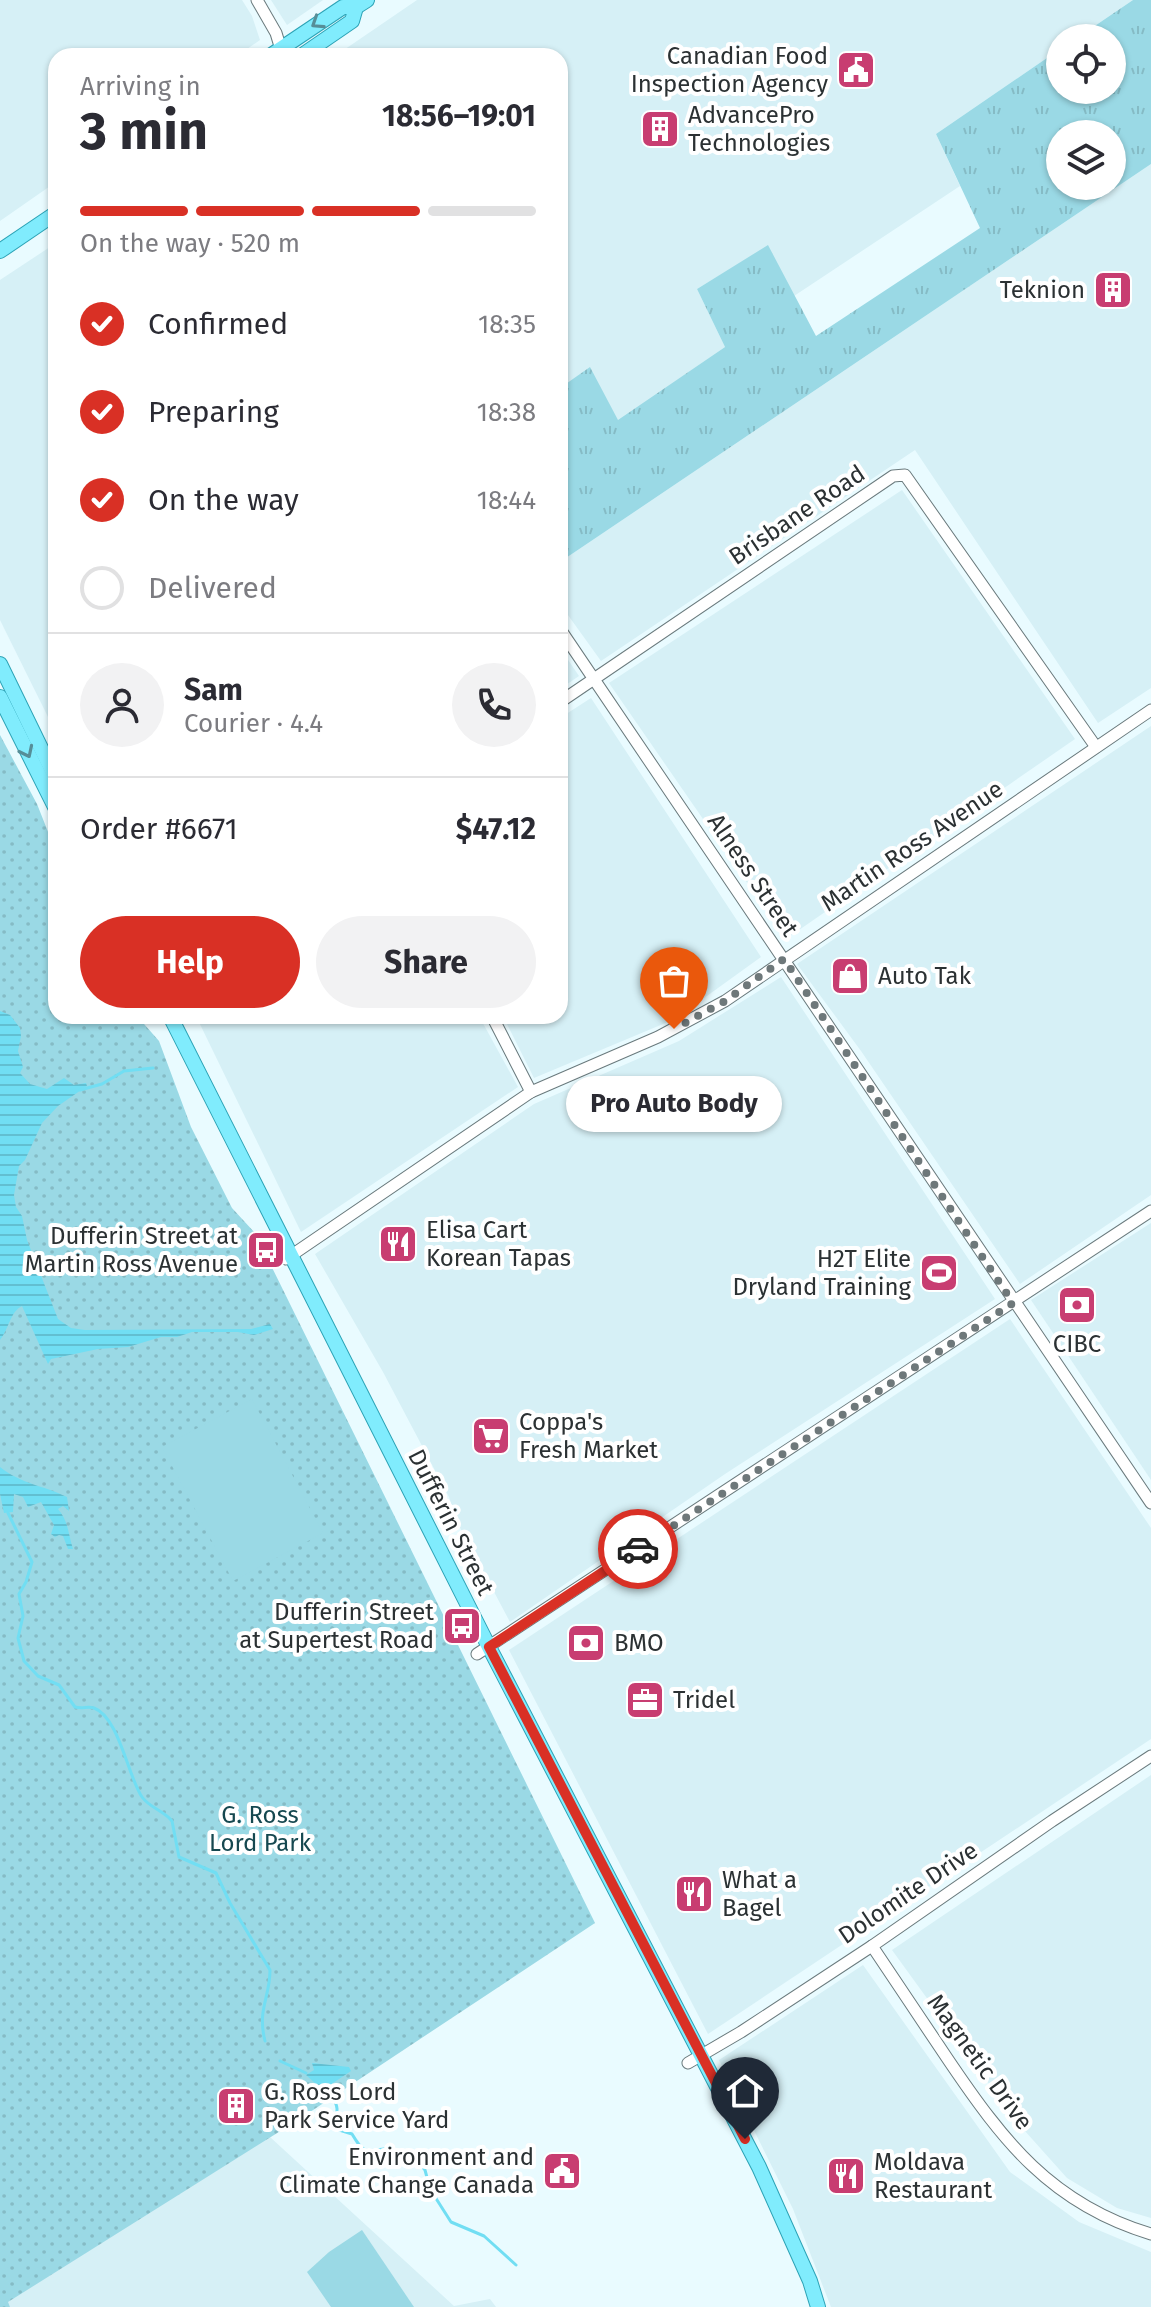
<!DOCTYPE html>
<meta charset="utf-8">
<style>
body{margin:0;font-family:"Fira Sans",sans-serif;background:#f2f2f3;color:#2b2b33;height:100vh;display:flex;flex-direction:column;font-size:30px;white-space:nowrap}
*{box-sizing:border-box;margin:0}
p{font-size:26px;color:#7c7c81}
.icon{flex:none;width:44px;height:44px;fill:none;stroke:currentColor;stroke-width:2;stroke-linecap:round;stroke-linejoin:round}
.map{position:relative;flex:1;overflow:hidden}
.details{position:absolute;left:48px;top:48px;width:520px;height:976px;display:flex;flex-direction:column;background:#fff;border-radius:24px;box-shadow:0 2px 6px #0004}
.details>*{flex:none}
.tools{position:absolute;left:1046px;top:24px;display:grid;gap:16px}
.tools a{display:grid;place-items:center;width:80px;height:80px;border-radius:50%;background:#fff;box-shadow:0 2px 6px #0004;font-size:40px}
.pin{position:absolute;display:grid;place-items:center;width:68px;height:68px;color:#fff;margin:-82px -34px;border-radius:50% 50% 50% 0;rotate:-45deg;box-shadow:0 0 8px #0007}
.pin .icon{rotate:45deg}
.courier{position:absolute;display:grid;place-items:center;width:80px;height:80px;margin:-40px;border:6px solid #d93025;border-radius:50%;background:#fff;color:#222;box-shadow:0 2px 10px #0007}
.bubble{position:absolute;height:56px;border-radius:28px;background:#fff;box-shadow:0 2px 6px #0004;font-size:26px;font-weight:700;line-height:56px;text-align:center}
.head em{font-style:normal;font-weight:700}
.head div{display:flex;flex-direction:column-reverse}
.head{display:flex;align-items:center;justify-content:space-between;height:136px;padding:0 32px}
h1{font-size:52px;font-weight:700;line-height:60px}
.bar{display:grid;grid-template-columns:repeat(4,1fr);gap:12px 8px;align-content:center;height:96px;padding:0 32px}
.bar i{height:10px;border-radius:6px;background:#e1e1e2}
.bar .on{background:#d93025}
.bar p{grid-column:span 4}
.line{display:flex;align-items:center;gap:20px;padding:0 32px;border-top:2px solid #e1e1e2}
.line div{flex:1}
.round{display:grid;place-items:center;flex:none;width:84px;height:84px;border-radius:42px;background:#f2f2f3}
ol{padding:0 32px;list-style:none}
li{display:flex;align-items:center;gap:24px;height:88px}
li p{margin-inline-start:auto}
li .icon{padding:8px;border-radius:50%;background:#d93025;color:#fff;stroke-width:4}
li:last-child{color:#7c7c81}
li i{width:44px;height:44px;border:4px solid #e1e1e2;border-radius:50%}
.cta{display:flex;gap:16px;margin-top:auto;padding:16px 32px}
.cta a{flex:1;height:92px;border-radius:48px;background:#d93025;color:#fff;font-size:32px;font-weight:700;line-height:92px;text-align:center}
.cta a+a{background:#f2f2f3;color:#2b2b33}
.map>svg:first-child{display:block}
.built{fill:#d6f0f6}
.grass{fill:url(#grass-tufts);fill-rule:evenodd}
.park{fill:url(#park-dots)}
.pitch{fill:#9ad9e5}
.water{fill:url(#water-rules)}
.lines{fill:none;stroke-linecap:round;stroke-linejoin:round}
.stream{stroke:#71def3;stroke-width:3}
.minor-casing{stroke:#6a7a7d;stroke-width:13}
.major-casing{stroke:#2ca3b6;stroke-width:16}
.minor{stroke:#fff;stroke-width:11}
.major{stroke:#80ecfd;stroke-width:14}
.oneway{stroke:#568e98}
.done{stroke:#6e787a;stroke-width:8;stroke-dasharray:0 14.4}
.route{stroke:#d93025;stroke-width:10}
.labels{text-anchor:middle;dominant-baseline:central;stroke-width:8;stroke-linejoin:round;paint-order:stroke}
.poi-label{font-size:24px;fill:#2b3133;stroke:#fff;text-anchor:start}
.street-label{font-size:24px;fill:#2b3133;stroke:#fff}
.park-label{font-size:24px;fill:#164850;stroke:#fff}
</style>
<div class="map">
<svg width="1151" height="2307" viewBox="0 0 1151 2307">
<defs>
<pattern id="grass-tufts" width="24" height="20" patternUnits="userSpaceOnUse" patternTransform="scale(2)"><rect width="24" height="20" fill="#9ad9e5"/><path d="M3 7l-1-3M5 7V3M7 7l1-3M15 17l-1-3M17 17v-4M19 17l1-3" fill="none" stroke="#85bbc5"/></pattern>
<pattern id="park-dots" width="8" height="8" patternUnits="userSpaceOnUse" patternTransform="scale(2)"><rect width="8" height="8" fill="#9ad9e5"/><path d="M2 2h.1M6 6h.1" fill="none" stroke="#85bbc5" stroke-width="1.8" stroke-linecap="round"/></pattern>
<pattern id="water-rules" width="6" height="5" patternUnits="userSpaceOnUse" patternTransform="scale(2)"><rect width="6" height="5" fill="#71def3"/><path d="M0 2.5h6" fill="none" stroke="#62bfd1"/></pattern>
</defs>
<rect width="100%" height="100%" fill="#e9fbff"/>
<g class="built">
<path d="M0,0H242L252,16L260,40L237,56H56V182L0,221Z"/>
<path d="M271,0H323L287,25Z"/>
<path d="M417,0H1133L1077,38H1060V49L936,134L960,186L794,296L768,246L697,289L725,347L618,421L590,368L560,388V56H335Z"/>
<path d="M1151,164V688L1098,723L915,450L601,661L560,604V562Z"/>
<path d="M56,243V730L55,731L0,620V280Z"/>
<path d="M902,490L1075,739L786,939L609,683Z"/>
<path d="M560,648L579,676L560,689Z"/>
<path d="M591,698L761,957L675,1019L534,1078L503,1016H560V718Z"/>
<path d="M1151,726V1195L1020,1284L861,1051L797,964Z"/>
<path d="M781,977L995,1299L725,1474L510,1622L458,1524L449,1497L383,1372L315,1254L534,1104L679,1041Z"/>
<path d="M196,1016H479L518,1087L301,1232Z"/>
<path d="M1151,1223V1480L1031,1300Z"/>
<path d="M1010,1319L1151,1528V1739L708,2034L509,1650Z"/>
<path d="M1151,1775V2218L1117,2208L1067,2178L1016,2121L892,1950Z"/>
<path d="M863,1965L1010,2172L1079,2222L1151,2252V2307H831L793,2209L719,2060Z"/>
<path d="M270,2137L454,2306L490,2299L496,2307H10L7,2302Z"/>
</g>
<path class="grass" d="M1133,0H1151V164L560,562V388L590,367L618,420L725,347L697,289L768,245L816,336L980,228L936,134L1060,49V90H1112V38H1077ZM1060,134H1112V186H1060Z"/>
<path class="park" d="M0,735L37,804L56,852V1016H137L159,1041L191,1127L232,1208L255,1233L595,1923L298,2120L8,2302L10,2307H0Z"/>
<g class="pitch">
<path d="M252,1399L323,1533L233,1581L162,1447Z"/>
<path d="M362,2230L414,2307H331L307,2272L329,2252Z"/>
</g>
<g class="water">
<path d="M0,1011L10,1015L20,1028L21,1036L18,1051L23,1067L20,1073L30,1084L47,1089L64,1078L74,1085L86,1083L87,1086L58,1106L42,1123L25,1160L19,1166L14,1195L16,1207L22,1216L27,1240L58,1319L71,1328L85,1330L251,1329L270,1324L273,1329L254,1335L238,1332H192L177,1337H161L128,1347L98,1349L51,1359L48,1364L22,1306C10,1312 9,1329 0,1340Z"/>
<path d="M0,1467C23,1485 43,1485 67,1497L69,1511L63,1506L58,1509C69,1522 68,1534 73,1549H68L63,1536L59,1535L55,1537L51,1534L54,1525L41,1502L28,1507L23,1497L14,1494L13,1512L4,1513L0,1494Z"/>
<path d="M312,2063L349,2067L351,2071L330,2085L334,2094L324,2096L317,2085L306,2075L314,2070Z"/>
</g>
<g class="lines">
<g class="stream">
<path d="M80,1090L102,1084L124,1071L153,1068"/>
<path d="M8,1513L32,1562L26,1582L19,1594L23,1616L18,1638L24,1661L38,1676L59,1685L75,1707C82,1709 88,1706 94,1708C119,1717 128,1777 142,1797C150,1808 164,1811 172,1821L179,1857L216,1873L230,1903L270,1970C270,1998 257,2009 265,2041"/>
<path d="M280,2061L306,2073"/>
<path d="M332,2096C338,2106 339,2111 333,2122L336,2129L352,2134C363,2152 363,2152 384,2149L398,2160L408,2159L420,2164L425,2170L430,2189L451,2222L484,2236L516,2265"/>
</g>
<g class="minor-casing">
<g id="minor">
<path d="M257,0L276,33L283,56"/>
<path d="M560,629L1151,1503"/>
<path d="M560,702L893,476L905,475L1096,747"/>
<path d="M492,1016L531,1092"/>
<path d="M286,1259L531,1092L658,1037L725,1001L1151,710"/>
<path d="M477,1654L1151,1211"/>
<path d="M872,1946C897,1983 922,2021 947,2058C1003,2141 1051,2204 1151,2234"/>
<path d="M688,2063L741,2032L872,1946L1052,1821L1151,1756"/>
</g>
</g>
<g class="major-casing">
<g id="major">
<path d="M270,56L343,7H356L367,0"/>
<path d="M301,56L352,21L356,7"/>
<path d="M0,251L56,213"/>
<path d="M0,664L56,779"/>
<path d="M0,697L56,809"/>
<path d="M170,1016L489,1647L759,2167L810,2281L818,2307"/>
</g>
</g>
<use href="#minor" class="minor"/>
<use href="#major" class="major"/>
</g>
<defs><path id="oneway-chevron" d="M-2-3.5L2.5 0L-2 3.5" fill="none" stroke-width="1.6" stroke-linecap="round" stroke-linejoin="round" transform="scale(2)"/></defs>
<g class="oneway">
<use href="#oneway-chevron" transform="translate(317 23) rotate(147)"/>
<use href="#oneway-chevron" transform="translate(27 752) rotate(64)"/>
</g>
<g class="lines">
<path class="done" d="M638,1549L1013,1303L784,959L725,1001L674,1029"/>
<path class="route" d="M638,1549L489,1647L745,2139"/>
</g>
<defs>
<g id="civic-square" transform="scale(2)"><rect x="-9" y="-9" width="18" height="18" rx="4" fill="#c83d71" stroke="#fff"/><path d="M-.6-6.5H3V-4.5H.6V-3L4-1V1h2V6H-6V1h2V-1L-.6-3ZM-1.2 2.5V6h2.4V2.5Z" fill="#fff"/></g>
<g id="building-square" transform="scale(2)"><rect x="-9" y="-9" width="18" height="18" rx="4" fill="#c83d71" stroke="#fff"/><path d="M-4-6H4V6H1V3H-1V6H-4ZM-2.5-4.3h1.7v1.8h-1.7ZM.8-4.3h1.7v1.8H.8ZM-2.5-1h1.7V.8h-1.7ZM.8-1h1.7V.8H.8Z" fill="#fff"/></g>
<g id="shop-square" transform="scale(2)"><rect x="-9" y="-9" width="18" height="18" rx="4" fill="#c83d71" stroke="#fff"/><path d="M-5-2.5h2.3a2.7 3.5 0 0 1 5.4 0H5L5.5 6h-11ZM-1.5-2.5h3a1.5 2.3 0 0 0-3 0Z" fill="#fff"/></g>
<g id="restaurant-square" transform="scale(2)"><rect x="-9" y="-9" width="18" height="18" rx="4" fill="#c83d71" stroke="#fff"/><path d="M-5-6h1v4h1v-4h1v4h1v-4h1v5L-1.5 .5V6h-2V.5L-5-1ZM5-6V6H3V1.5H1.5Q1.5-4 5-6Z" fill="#fff"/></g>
<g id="bus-square" transform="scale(2)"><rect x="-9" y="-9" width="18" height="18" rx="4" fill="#c83d71" stroke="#fff"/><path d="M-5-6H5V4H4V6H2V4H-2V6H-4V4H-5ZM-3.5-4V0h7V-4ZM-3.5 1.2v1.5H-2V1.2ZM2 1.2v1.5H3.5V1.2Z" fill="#fff"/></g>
<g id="stadium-square" transform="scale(2)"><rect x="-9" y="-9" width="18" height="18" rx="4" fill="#c83d71" stroke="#fff"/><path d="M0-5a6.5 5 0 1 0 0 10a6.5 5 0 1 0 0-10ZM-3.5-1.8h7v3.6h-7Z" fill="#fff"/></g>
<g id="bank-square" transform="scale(2)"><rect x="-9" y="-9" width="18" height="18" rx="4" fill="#c83d71" stroke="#fff"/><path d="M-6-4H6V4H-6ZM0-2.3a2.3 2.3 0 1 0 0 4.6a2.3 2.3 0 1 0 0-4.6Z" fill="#fff"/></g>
<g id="supermarket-square" transform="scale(2)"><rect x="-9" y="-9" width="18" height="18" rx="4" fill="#c83d71" stroke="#fff"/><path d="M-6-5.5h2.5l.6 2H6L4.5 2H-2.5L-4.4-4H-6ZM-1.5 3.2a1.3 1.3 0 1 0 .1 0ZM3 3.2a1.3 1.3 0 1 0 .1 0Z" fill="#fff"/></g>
<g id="office-square" transform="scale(2)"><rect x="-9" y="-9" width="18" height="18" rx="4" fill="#c83d71" stroke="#fff"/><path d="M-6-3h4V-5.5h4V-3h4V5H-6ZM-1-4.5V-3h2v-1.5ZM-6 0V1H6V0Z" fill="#fff"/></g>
</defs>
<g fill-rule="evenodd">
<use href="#civic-square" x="856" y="70"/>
<use href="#building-square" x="660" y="129"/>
<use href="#building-square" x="1113" y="290"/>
<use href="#shop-square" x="850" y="976"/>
<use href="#restaurant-square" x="398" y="1244"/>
<use href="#bus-square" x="266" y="1250"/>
<use href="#stadium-square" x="939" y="1273"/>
<use href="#bank-square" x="1077" y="1305"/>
<use href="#supermarket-square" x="491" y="1436"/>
<use href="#bus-square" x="462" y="1626"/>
<use href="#bank-square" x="586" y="1643"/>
<use href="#office-square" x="645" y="1700"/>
<use href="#restaurant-square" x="694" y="1894"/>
<use href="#building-square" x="236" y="2106"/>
<use href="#civic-square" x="562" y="2171"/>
<use href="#restaurant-square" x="846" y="2176"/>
</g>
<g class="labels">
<g class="poi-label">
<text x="828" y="56" text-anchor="end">Canadian Food<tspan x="828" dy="28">Inspection Agency</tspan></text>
<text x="688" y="115">AdvancePro<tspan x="688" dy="28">Technologies</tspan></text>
<text x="1085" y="290" text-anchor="end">Teknion</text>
<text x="878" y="976">Auto Tak</text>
<text x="426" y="1230">Elisa Cart<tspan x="426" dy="28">Korean Tapas</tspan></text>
<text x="238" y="1236" text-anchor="end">Dufferin Street at<tspan x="238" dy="28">Martin Ross Avenue</tspan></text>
<text x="911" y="1259" text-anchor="end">H2T Elite<tspan x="911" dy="28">Dryland Training</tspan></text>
<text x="1077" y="1344" text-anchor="middle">CIBC</text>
<text x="519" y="1422">Coppa's<tspan x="519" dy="28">Fresh Market</tspan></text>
<text x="434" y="1612" text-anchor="end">Dufferin Street<tspan x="434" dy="28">at Supertest Road</tspan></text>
<text x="614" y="1643">BMO</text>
<text x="673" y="1700">Tridel</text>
<text x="722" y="1880">What a<tspan x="722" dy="28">Bagel</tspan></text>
<text x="264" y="2092">G. Ross Lord<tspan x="264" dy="28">Park Service Yard</tspan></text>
<text x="534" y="2157" text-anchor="end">Environment and<tspan x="534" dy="28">Climate Change Canada</tspan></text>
<text x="874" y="2162">Moldava<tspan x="874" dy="28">Restaurant</tspan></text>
</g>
<g class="street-label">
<text transform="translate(797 515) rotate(-34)">Brisbane Road</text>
<text transform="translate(912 846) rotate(-34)">Martin Ross Avenue</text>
<text transform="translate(753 875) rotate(56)">Alness Street</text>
<text transform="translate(451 1522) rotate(63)">Dufferin Street</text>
<text transform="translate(908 1893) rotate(-34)">Dolomite Drive</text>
<text transform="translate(980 2062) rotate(54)">Magnetic Drive</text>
</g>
<g class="park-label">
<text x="260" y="1815">G. Ross<tspan x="260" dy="28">Lord Park</tspan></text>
</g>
</g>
</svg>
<div class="tools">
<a><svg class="icon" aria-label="locate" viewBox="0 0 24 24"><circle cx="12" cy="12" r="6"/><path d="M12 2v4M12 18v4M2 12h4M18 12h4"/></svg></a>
<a><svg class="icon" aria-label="layers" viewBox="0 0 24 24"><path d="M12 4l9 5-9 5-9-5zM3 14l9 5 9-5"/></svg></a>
</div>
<div class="pin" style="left:674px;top:1029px;background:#ea580c"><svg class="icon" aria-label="bag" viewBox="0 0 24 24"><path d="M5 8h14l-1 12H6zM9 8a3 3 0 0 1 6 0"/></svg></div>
<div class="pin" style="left:745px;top:2139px;background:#1f2937"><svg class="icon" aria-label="home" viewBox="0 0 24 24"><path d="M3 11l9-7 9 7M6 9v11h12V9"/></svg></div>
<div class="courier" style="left:638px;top:1549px"><svg class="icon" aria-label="car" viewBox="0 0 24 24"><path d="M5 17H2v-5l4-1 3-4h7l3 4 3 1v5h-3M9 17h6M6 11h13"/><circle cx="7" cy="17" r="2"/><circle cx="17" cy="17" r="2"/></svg></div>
<div class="bubble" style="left:566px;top:1076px;width:216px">Pro Auto Body</div>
<section class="details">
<div class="head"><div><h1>3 min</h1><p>Arriving in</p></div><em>18:56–19:01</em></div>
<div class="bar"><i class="on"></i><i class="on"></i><i class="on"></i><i></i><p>On the way · 520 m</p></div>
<ol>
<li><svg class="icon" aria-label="check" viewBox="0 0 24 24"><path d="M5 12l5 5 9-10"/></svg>Confirmed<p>18:35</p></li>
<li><svg class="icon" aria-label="check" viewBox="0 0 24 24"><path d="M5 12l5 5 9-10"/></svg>Preparing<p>18:38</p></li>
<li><svg class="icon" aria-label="check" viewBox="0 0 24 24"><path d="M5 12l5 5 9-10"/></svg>On the way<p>18:44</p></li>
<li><i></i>Delivered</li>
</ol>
<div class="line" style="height:144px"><a class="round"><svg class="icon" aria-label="person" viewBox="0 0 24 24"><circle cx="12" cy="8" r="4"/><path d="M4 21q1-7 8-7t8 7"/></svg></a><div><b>Sam</b><p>Courier · 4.4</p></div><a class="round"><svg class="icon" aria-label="phone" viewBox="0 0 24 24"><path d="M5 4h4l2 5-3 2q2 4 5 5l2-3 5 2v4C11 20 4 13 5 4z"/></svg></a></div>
<div class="line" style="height:104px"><div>Order #6671</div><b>$47.12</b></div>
<div class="cta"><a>Help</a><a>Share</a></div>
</section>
</div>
